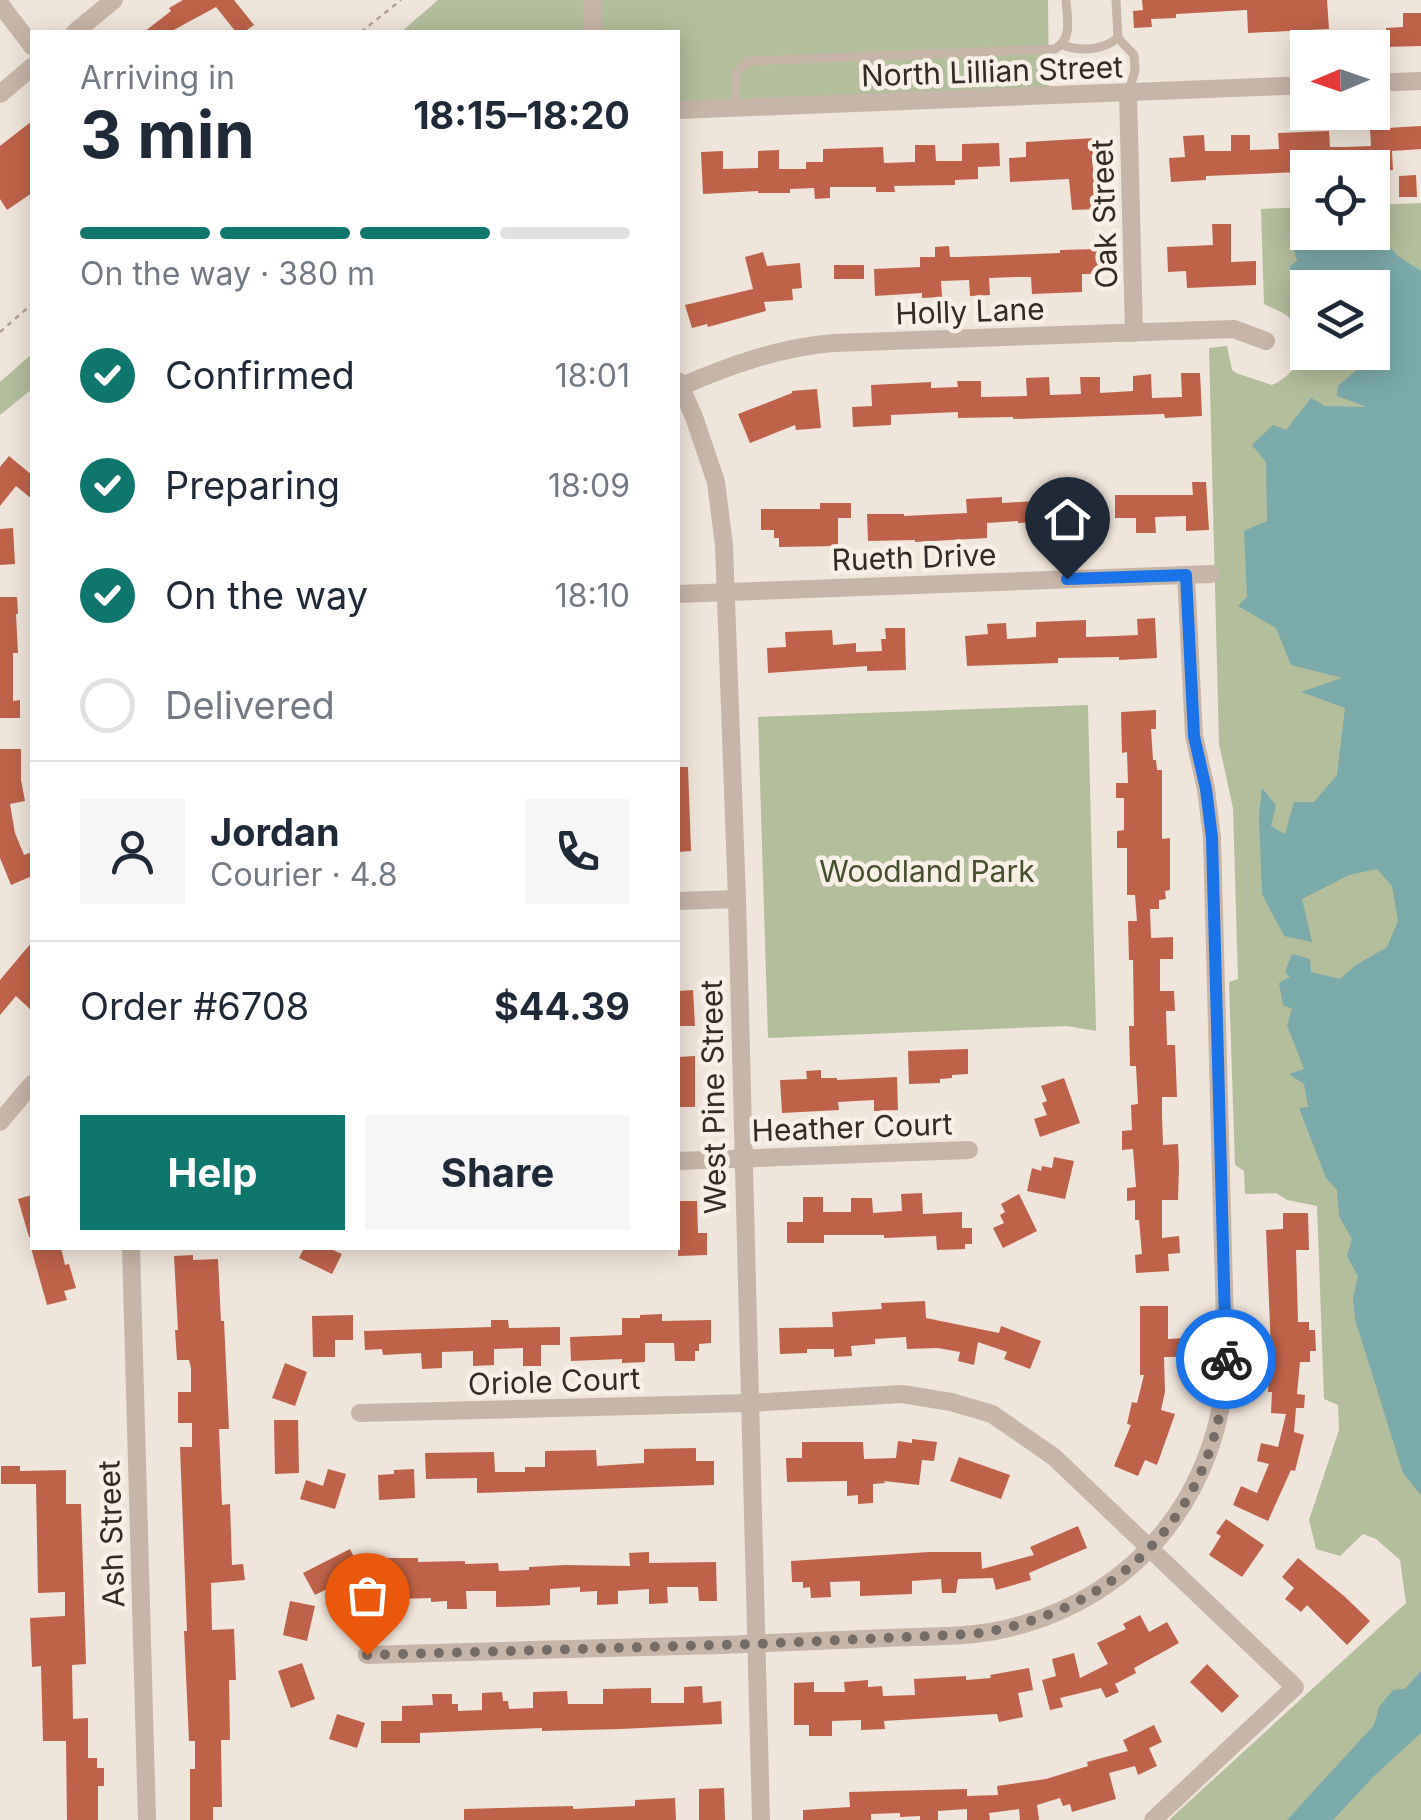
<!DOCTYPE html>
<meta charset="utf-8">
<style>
body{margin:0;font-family:Inter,sans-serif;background:#f6f6f7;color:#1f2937;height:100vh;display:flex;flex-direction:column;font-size:38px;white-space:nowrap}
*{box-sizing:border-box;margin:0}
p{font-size:32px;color:#747a83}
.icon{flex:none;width:55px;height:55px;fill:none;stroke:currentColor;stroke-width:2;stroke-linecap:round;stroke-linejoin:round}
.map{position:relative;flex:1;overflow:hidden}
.details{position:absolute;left:30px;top:30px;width:650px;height:1220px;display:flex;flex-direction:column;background:#fff;border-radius:0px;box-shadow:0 5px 25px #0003}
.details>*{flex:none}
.needle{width:65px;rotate:268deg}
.tools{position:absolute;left:1290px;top:30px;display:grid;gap:20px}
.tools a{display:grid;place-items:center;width:100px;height:100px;border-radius:0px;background:#fff;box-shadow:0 5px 25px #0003;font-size:50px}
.pin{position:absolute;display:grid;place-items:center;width:85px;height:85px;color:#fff;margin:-102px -42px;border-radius:50% 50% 50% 0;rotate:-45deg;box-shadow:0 0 10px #0007}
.pin .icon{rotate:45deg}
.courier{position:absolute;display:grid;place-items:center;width:100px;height:100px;margin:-50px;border:8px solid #1a73e8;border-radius:50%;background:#fff;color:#222;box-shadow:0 2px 12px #0007}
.head em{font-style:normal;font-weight:700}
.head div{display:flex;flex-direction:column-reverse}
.head{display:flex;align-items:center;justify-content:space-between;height:170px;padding:0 50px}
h1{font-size:65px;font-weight:700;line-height:75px}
.bar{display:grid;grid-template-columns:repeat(4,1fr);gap:15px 10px;align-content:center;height:120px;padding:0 50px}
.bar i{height:12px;border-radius:8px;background:#e0e1e3}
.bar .selected{background:#0f766e}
.bar p{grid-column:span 4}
.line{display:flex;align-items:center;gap:25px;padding:0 50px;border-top:2px solid #e0e1e3}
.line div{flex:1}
.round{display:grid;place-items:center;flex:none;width:105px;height:105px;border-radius:0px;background:#f6f6f7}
ol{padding:0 50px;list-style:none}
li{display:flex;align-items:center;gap:30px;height:110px}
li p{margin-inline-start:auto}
li .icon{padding:10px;border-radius:50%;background:#0f766e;color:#fff;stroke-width:4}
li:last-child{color:#747a83}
li i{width:55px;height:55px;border:5px solid #e0e1e3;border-radius:50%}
.action{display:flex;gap:20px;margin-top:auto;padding:20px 50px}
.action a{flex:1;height:115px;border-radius:0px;background:#0f766e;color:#fff;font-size:40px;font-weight:700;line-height:115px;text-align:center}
.action a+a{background:#f6f6f7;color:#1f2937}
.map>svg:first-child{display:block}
.green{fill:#b3be9b;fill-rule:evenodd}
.water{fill:#7baaab}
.building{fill:#be6349}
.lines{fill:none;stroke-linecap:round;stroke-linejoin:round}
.path{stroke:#b29f91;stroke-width:2.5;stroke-dasharray:5 5;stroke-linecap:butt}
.service{stroke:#c7b5a7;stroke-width:9}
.minor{stroke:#c7b5a7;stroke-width:18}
.done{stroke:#766c66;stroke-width:10;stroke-dasharray:0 18}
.route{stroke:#1a73e8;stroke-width:12}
.labels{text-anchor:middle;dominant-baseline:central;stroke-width:9;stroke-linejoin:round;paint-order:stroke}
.street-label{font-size:30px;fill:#342b27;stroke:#f8efe6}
.park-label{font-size:30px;fill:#44502c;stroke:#f8efe6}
</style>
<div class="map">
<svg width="1421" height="1820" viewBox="0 0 1421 1820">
<rect width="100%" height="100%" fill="#f0e5da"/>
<g class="green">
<path d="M438,0H1048L1049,96L678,110V32H401Z"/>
<path d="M1421,203V1820H1169L1406,1603L1400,1560L1376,1539L1363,1534L1340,1556L1316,1549L1309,1520L1339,1430L1338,1405L1324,1399L1317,1206L1287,1200L1276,1193L1245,1194L1244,1171L1235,1165L1229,982L1238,979L1233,808L1219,744L1209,348L1227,346L1232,370L1236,373L1272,385C1299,373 1311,345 1292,320C1286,313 1273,309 1264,304L1261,209L1307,207L1308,232H1372L1373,205ZM1308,288H1372V352H1308Z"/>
<path d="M32,354V389L0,415V382Z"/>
<path d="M1088,705L1096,1031L1067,1026L768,1038L758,717Z"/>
</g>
<g class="water">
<path d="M1370,238L1387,244L1398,256L1421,271V1495L1403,1473L1355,1319L1353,1298L1358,1276L1347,1256L1352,1239L1339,1216L1337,1190L1326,1178L1299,1108L1308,1107L1304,1084L1289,1074L1304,1069L1287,1025L1292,1009L1283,1005L1279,983L1290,977L1285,972L1292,954L1310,959L1311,972L1340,979L1356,965L1387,947L1398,921L1392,886L1377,869L1349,875L1302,899L1312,942L1284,936L1262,894L1259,816L1262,788L1276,805L1271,826L1285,834L1294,802H1314L1337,775L1345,708L1301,692L1342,678L1291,665L1276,628L1238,606L1247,597L1244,531L1267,521L1266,462L1252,445L1273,425L1286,430L1311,398L1325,406L1367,407L1337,396L1338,386L1373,356L1348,353L1372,352V288H1308L1307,293L1291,287L1290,266L1297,261L1291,240Z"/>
<path d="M1421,1671V1733L1373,1777L1333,1820H1287L1374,1725L1379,1707L1393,1690L1405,1689Z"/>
</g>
<g class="building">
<path d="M183,0H234L254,25L244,32H236L216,7L170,32H144L171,11L169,8Z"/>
<path d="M1142,0H1327L1329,29L1248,33L1247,10L1176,14V18L1151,19L1152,27L1134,28L1133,11L1143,10Z"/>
<path d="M1403,13H1421V46L1386,47V28L1403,27Z"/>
<path d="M32,121V193L7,210L0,199V146Z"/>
<path d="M1421,126V149L1392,151L1393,170L1372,171V168H1299V172L1206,176V180L1171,182L1169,158L1185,157L1183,136L1204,135L1205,151H1231V135H1250V150L1279,149L1278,133L1329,131L1330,147H1345L1371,146L1370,129Z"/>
<path d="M1095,138L1096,159L1092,160L1098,209L1072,210L1069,179L1010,182L1009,158L1026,157V142Z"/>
<path d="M999,143L1000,166L978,167V179L955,180V185L894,186L895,192H876V187H830V198L815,199L814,188L790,189V193H758V191L703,194L701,152L723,151V169L758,168V151L779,150V169H806V162H823V149L883,147L884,163L915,162V145H935L936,161H962V144Z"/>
<path d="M1416,175L1417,197H1399V176Z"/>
<path d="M1212,224H1231V262L1256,261V285L1187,288L1186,271L1168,272L1167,247L1213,245Z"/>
<path d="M949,246L950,257H957L1060,253V250L1098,249V274H1082V292L1032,294L1031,277H1015L989,278L990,295L970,296L969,280L941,281L942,297L922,298V293L875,296L874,269L920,267V257H935V247Z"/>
<path d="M763,252L767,266L800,263L802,288L792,289L793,300L764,302L766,311L708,327L707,324L692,328L685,305L753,289L745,257Z"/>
<rect x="834" y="265" width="30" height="14"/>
<path d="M1181,373H1200L1202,416L1165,418L1164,414L1013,419V417L958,418V412L891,415V425L853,427L852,407L872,406L871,385L931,382V388L958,387L957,381H981V397L1027,396L1026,378L1049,377L1050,395L1081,394L1080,377H1100V393L1133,391V376L1151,374L1152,398L1182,397Z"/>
<path d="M817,389L821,428L796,430L795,425L750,443L738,414L792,393V391Z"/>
<path d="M9,456L32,475V499L16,486L0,506V467Z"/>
<path d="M1192,482H1206L1209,530L1186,531V516L1155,517L1156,533H1136V518H1115V495H1193Z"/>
<path d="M1089,491L1090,509L1102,508L1103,530L1092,531V536L1036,538L1035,522L1018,523V521L987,523V538L915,542V540L868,541L867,514H904V516L967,513L966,499L1002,497V503L1067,499V492Z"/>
<path d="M820,503H851V518H838V546L779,547V538H774V530H761V509H820Z"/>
<path d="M13,528L15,564L0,565V529Z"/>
<path d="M0,597H17L18,614H16L18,653H13V701L20,700V718H0Z"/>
<path d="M1155,618L1157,658L1119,660V657L1058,658V663L967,666L965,636L988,634L987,624L1006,623L1007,639L1036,637V622L1086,620V637L1115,636L1138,635L1137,619Z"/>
<path d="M885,628H905L906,670L867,671V666L768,673L767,648L786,647L785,632L832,630L833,645L856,643V652L882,651L881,639H886Z"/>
<path d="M1156,710V729H1151L1153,760H1156L1157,770H1162V839L1170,838V890L1165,891L1166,899L1159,900V909H1150L1151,938L1173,937V959H1160V991H1174L1175,1011H1166L1167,1045H1175L1177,1097H1162V1115L1163,1145L1178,1144L1179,1166L1178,1200H1162V1238L1179,1236L1180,1253L1168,1254L1169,1271L1136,1273L1135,1255L1142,1254L1139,1220H1135V1200L1127,1201V1188L1136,1187L1133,1149L1122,1150V1131L1132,1130L1131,1105L1138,1104L1136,1066H1130L1129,1026H1134L1133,960H1129L1128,921H1137L1135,895H1127V848H1117V831L1124,830V798H1116V783H1128L1127,752L1122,753L1121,712Z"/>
<path d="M0,749H21V780L25,801L10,804L15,833L24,855L32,852V876L11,885L0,858Z"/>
<path d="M678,767H688L691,851L678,852Z"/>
<path d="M32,942V1011L16,996L0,1015V980Z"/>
<path d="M693,990L695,1026H678V991Z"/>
<path d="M968,1049V1074L952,1075V1078L940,1079V1083L909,1084L908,1051Z"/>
<path d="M695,1056V1107H678V1057Z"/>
<path d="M821,1070V1078H837V1080L897,1077L898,1110L874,1111V1100L838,1102L839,1110L782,1113L780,1080L807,1079L806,1071Z"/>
<path d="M1064,1078L1080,1123L1040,1137L1034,1119L1047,1115L1042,1103L1047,1101L1041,1086Z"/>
<path d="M1054,1157L1074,1161L1065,1199L1027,1191L1032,1168L1041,1171L1042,1166L1052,1168Z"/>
<path d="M922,1193L923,1214L962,1212V1228H972V1244H965V1249L937,1250L936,1236L884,1238V1235H824V1243H787V1222H803V1197H823V1212H851V1198H872L873,1213L902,1211L901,1194Z"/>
<path d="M1019,1194L1037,1231L1003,1248L993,1228L1004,1223L1000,1215L1005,1212L1001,1204Z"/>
<path d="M32,1195V1236L29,1237L18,1199Z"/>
<path d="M678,1201H697L698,1233H707V1255L678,1256Z"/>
<path d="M1283,1213H1308L1309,1250H1296L1298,1322H1309V1330H1315L1316,1351H1310V1362H1300L1297,1394L1305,1395L1304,1408H1296L1294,1432L1304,1435L1295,1471L1291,1470L1268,1521L1233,1505L1241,1486L1257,1493L1269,1464L1257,1461L1261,1443L1278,1447L1286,1414L1271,1413L1272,1392H1268L1269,1373H1272L1266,1230L1283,1229Z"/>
<path d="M31,1248H61L65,1265L69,1264L76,1288L64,1291L67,1300L47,1305Z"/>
<path d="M304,1248H328L342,1254L332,1274L299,1258Z"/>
<path d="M193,1255V1260L218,1259L221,1321H224L229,1429H219L222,1505L230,1504L232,1565L243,1564L245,1580L211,1583L212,1630L234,1629L236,1680H229L230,1740H221L222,1807H213V1820H190V1769H195V1741H189L184,1631H187L180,1447H192V1423H178V1392H191V1368L189,1360H177L175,1330H178L174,1256Z"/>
<path d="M925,1301L926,1318L999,1333L1001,1326L1041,1341L1030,1369L1004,1359L1007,1352L978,1342L974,1365L958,1361L960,1352L938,1348L907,1349L906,1337L875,1339V1344L851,1346L852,1356L834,1357V1349H807V1353L780,1354L779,1328L833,1327L832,1312L882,1309L881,1303Z"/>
<path d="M1140,1306H1168V1339L1184,1338V1357H1164L1165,1392L1161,1410L1175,1414L1157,1465L1145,1460L1138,1476L1114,1466L1131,1425L1127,1424L1132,1402L1137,1403L1144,1375H1140Z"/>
<path d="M662,1314V1321L711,1320V1343L699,1344V1351H695V1361H675L674,1343H645V1362L622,1363V1359L571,1361L570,1337L622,1335V1318H640V1315Z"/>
<path d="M353,1315V1340H335V1357H313L312,1316Z"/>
<path d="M491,1320H508L509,1328L560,1327V1345H541V1366H523V1348L494,1349V1365L473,1366V1351L442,1352V1368L422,1369L421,1353L383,1355L382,1349L365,1350L364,1331L491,1327Z"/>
<path d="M285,1363L307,1372L295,1406L272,1398Z"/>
<path d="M274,1420H298L299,1473L275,1474Z"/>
<path d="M912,1439L937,1442L934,1461L922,1460L919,1485L884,1481L885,1483L873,1484V1503L858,1504V1495L847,1496V1481L787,1482L786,1458H802V1442H863L864,1459L896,1458L898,1441L912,1443Z"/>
<path d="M696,1448V1461H714V1485L477,1493V1478L426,1479L425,1453L494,1452L495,1472H525V1467H545V1451L596,1450L597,1466L644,1463V1449Z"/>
<path d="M959,1457L1010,1475L1001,1499L950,1481Z"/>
<path d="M1,1466H20V1471L66,1470V1504H81L86,1664L72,1665L73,1719L88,1718V1758H97V1768H104V1786H98V1820H67L66,1741H43L41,1666L32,1667L30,1618L65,1616V1592L38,1593L36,1484H1Z"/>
<path d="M328,1469L346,1474L335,1509L300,1499L306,1480L323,1486Z"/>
<path d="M414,1469L415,1498L379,1500L378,1475L394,1474V1470Z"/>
<path d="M1226,1519L1264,1545L1242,1577L1209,1555L1221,1536L1216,1533Z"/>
<path d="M1078,1526L1087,1548L1029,1573L1031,1580L996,1590L993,1578L958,1579L956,1593H942L941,1579L912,1581V1594L860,1596V1581L830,1582L831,1597L811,1598L810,1587L803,1588V1582H792L791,1561L929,1552H981L982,1569L1034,1555L1030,1547Z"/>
<path d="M350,1549L361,1572L315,1595L303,1573Z"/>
<path d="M649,1552V1563L716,1562L717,1601H699L698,1587H667L668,1603L649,1604V1589L618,1591V1604L597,1605V1591L580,1592V1587L550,1589V1605L534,1606L496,1607V1591H466L467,1609H447V1601L431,1602V1598L399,1599L398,1583H380L379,1558H418V1562L465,1561V1564L498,1563L499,1571L529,1570V1567L565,1565L630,1566L629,1553Z"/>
<path d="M1298,1558L1344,1596L1370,1621L1347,1645L1307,1605L1301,1612L1285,1599L1294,1588L1282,1577Z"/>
<path d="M290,1601L315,1606L307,1641L283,1635Z"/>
<path d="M1140,1615L1149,1632L1167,1622L1179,1643L1134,1668L1136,1673L1115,1684L1119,1692L1106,1698L1101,1688L1060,1698L1063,1707L1050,1710L1042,1680L1056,1676L1052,1659L1074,1653L1080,1678L1108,1664L1097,1643L1126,1629L1123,1624Z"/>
<path d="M302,1663L315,1699L291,1708L278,1671Z"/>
<path d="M1207,1664L1239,1696L1222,1713L1190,1682Z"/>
<path d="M1029,1668L1033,1690L1018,1693L1023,1717L999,1722L997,1714L884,1721L885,1729L861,1730V1720L832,1721V1736H809V1725H794V1683L814,1682V1692H845L844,1682L868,1680V1687L882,1686L883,1696L915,1695L914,1679L966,1676V1680L991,1678L990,1675Z"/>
<path d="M702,1686L703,1703L721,1701L722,1724L621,1729L542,1731V1728L420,1733V1743H381V1721H402V1706L433,1705L432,1694H452V1704H458V1711L482,1710V1693L502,1692L503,1701H508L509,1709L533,1708V1692L567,1691L568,1704H603V1689L651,1688V1703H684V1687Z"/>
<path d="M337,1714L365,1723L357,1748L329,1739Z"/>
<path d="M1154,1725L1162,1742L1149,1748L1157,1766L1138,1775L1135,1766L1109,1773L1116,1799L1072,1812L1070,1804L1063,1806L1060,1798L1037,1805L1039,1820H1020L1019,1809L989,1813L990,1820H967V1809L938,1811V1820H920V1816L900,1817V1813L871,1814V1820H803V1810L850,1807L849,1792L967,1789V1796L998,1795L997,1786L1046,1779L1088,1766L1087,1762L1128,1751L1123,1740Z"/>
<path d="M724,1788L725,1820H699V1789Z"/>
<path d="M675,1798L676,1820H464V1809L573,1806V1809L635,1806V1800Z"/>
</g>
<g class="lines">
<g class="path">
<path d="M361,32L401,0"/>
<path d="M0,332L32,304"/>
</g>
<g class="service">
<path d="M1116,0L1118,38L1134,55L1135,71L1128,93"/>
<path d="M1063,45C1081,52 1103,50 1118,38"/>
<path d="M735,108L736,73L748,61L1055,49C1073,39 1067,18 1066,0"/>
</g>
<g class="minor">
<path d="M592,0L593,32"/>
<path d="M0,4L32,46"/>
<path d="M75,32L114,0"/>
<path d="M1372,83L1421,81"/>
<path d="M1128,93L1134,333"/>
<path d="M0,94L32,67"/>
<path d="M678,110L1308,85"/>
<path d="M678,381L694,417L716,482L724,545L737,899L761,1820"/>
<path d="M680,387C730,365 778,348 833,343L1234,329L1266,341"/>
<path d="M678,594L1211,574"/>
<path d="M678,901L737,899"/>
<path d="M0,1122L32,1084"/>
<path d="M678,1161L969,1150"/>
<path d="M131,1248L147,1820"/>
<path d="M360,1413L749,1403L902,1394L951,1402L992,1414L1054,1457L1295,1687L1153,1820"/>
<path d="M367,1655C485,1651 604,1648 722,1645C778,1643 833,1640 888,1638C928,1636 970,1638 1009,1628C1137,1597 1220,1493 1226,1362L1212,838L1206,789L1194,736L1186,575"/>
</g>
</g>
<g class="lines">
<path class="done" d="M367,1655L755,1644L973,1634C1119,1614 1222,1508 1226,1359"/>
<path class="route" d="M1067,579L1186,575L1194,736L1206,789L1212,838L1226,1359"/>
</g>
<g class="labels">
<g class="street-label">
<text transform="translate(992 71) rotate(-2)">North Lillian Street</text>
<text transform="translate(1104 214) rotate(-92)">Oak Street</text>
<text transform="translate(970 311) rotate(-2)">Holly Lane</text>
<text transform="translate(914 557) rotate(-2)">Rueth Drive</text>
<text transform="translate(713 1097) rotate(-91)">West Pine Street</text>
<text transform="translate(852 1127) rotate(-2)">Heather Court</text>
<text transform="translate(554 1381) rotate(-2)">Oriole Court</text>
<text transform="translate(111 1534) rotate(-92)">Ash Street</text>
</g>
<g class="park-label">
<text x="927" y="871">Woodland Park</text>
</g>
</g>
</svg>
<div class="tools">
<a><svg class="needle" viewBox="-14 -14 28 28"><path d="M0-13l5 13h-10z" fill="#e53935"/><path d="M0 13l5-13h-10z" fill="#747a83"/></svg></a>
<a><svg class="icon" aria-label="locate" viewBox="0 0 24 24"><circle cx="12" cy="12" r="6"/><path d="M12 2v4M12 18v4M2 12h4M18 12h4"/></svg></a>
<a><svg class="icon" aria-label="layers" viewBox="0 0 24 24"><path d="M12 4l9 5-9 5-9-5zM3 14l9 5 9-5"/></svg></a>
</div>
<div class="pin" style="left:367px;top:1655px;background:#ea580c"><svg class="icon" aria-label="bag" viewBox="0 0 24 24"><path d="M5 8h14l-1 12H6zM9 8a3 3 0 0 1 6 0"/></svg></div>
<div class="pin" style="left:1067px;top:579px;background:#1f2937"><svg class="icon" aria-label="home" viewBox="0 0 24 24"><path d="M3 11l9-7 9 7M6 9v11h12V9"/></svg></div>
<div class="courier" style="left:1226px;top:1359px"><svg class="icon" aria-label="bike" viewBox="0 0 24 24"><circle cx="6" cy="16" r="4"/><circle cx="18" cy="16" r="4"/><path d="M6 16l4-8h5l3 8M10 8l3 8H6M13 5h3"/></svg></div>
<section class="details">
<div class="head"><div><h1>3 min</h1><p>Arriving in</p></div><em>18:15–18:20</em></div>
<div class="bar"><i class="selected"></i><i class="selected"></i><i class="selected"></i><i></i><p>On the way · 380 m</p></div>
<ol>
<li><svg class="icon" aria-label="check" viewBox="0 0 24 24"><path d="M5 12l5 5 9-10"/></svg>Confirmed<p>18:01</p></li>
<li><svg class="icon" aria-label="check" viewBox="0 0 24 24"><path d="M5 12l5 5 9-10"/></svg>Preparing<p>18:09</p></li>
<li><svg class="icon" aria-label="check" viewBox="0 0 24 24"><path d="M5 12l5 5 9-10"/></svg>On the way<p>18:10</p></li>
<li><i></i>Delivered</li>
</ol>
<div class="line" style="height:180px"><a class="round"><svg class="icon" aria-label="person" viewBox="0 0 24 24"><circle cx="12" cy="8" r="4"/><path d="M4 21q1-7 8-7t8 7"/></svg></a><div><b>Jordan</b><p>Courier · 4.8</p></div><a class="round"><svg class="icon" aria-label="phone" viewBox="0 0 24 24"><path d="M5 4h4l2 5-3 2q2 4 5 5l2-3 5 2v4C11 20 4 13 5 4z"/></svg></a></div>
<div class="line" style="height:130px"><div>Order #6708</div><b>$44.39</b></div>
<div class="action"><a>Help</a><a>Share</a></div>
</section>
</div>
